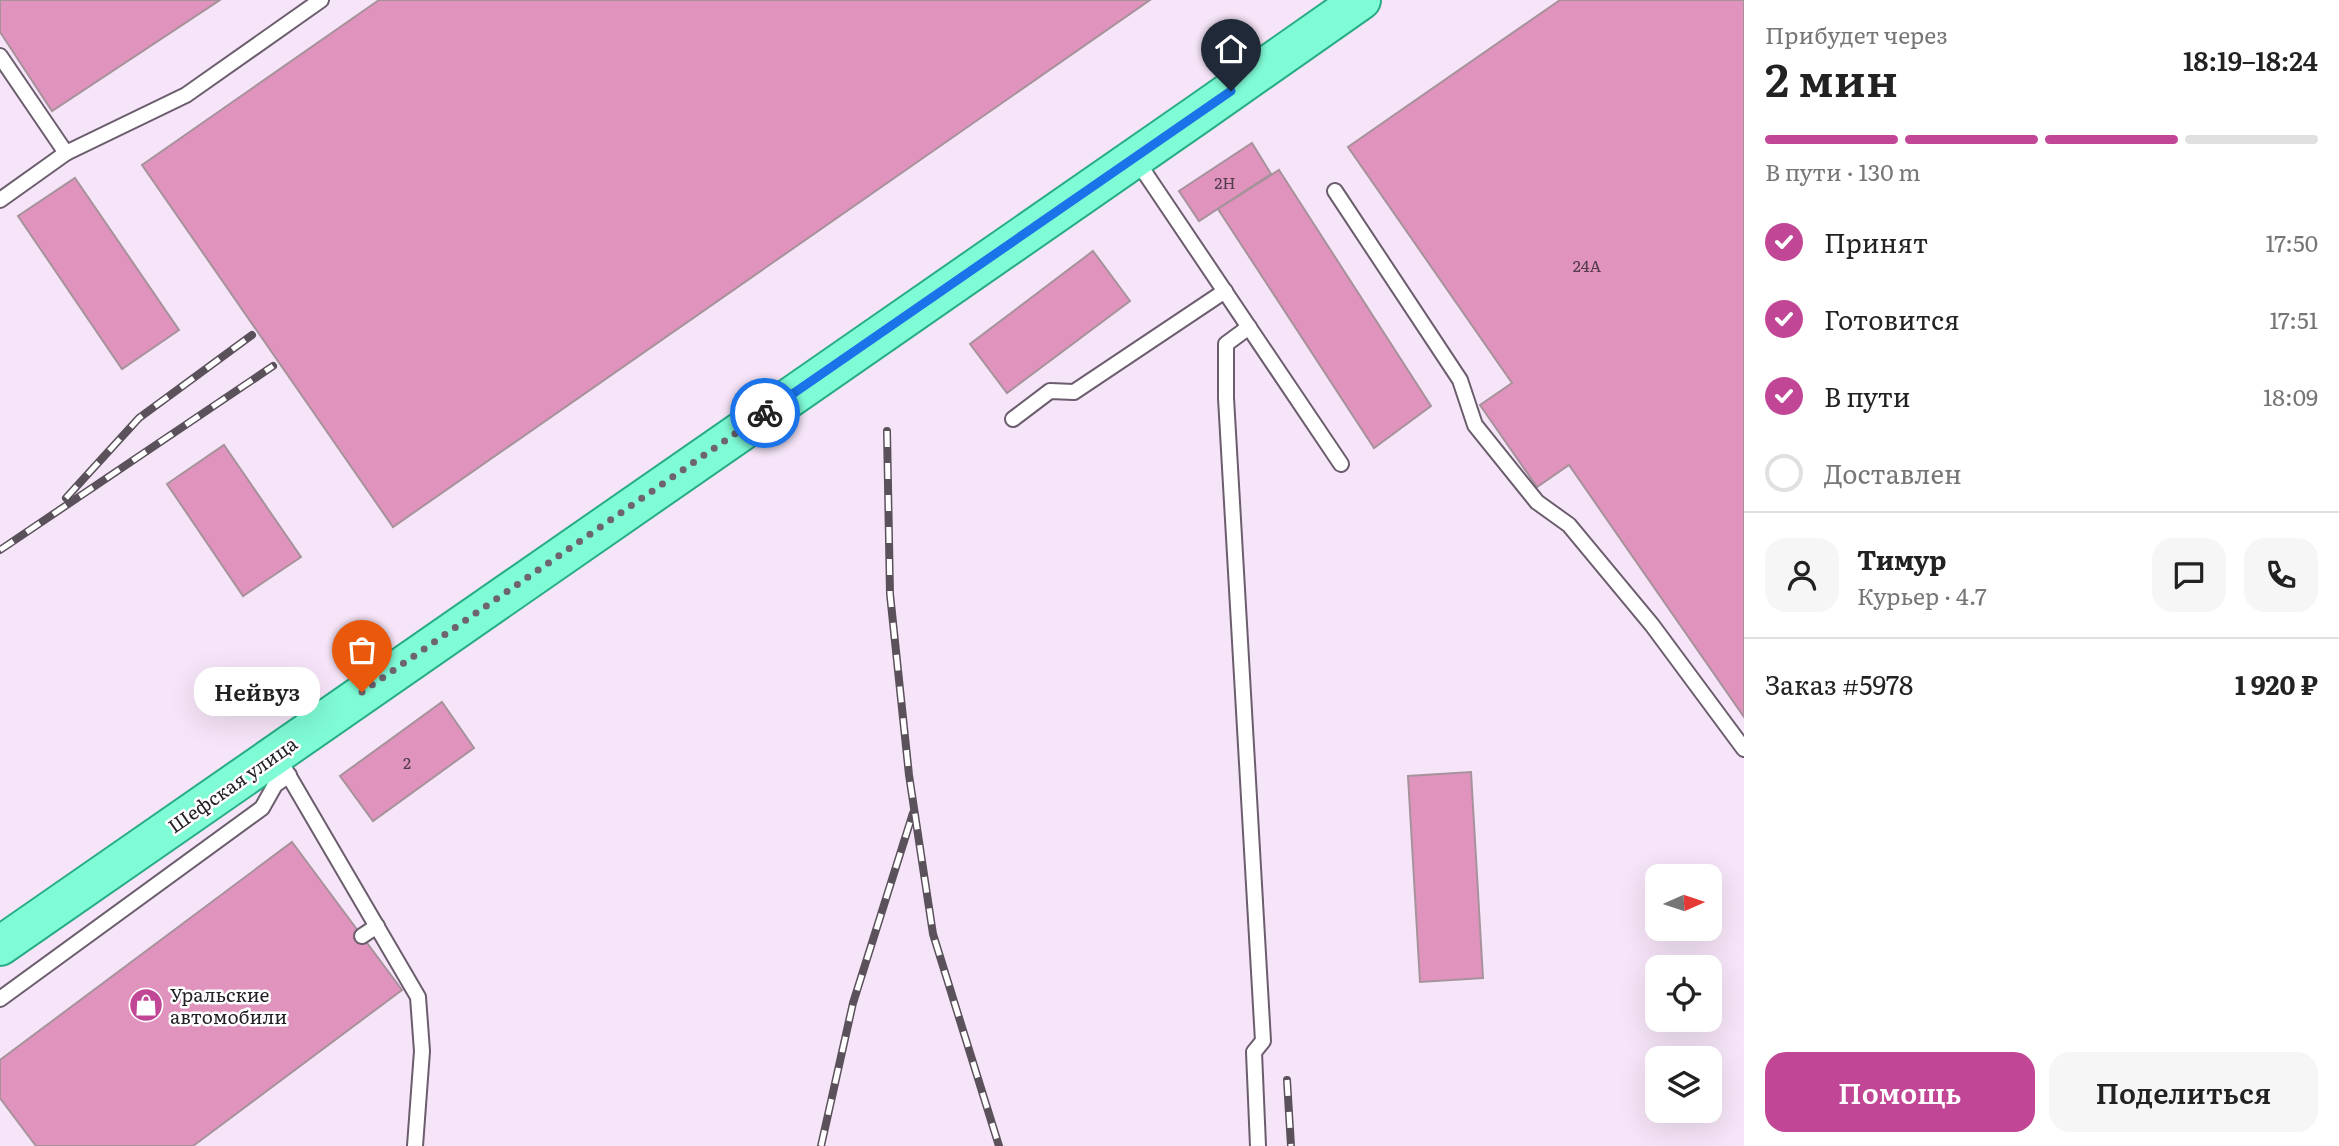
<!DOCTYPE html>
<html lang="ru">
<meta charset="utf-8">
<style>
body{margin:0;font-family:Literata,serif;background:#f6f6f6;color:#222;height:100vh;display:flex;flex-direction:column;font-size:26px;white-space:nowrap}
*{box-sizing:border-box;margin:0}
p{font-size:23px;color:#767676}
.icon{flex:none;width:38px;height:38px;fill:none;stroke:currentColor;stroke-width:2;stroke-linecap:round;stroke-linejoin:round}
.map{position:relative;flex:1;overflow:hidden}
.details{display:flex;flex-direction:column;background:#fff;width:595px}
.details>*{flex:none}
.needle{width:46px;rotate:87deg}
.controls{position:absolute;left:1645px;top:864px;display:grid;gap:14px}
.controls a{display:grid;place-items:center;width:77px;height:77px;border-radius:14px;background:#fff;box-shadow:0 7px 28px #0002;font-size:35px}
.pin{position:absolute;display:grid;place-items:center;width:60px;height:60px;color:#fff;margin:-72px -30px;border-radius:50% 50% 50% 0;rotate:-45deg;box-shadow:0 0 7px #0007}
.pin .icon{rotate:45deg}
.courier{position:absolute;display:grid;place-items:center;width:70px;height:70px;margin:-35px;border:5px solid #1a73e8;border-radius:50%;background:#fff;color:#222;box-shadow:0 2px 9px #0007}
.bubble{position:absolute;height:49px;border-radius:21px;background:#fff;box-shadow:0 7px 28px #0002;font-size:23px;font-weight:600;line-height:49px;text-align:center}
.headline em{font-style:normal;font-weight:600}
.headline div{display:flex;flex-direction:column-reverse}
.headline{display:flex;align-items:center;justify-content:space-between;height:119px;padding:0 21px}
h1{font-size:46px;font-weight:600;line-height:52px}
.bar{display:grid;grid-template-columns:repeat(4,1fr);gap:10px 7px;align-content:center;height:84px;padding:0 21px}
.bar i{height:9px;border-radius:5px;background:#e0e0e0}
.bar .selected{background:#c24696}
.bar p{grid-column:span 4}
.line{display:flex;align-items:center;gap:18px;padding:0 21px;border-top:2px solid #e0e0e0}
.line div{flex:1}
.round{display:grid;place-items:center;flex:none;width:74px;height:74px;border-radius:21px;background:#f6f6f6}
ol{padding:0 21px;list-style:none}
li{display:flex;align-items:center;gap:21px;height:77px}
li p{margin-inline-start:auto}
li .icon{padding:7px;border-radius:50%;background:#c24696;color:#fff;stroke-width:4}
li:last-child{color:#767676}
li i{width:38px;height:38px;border:4px solid #e0e0e0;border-radius:50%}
.cta{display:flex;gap:14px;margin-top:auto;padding:14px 21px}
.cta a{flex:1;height:80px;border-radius:21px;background:#c24696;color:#fff;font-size:28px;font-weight:600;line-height:80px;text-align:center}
.cta a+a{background:#f6f6f6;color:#222}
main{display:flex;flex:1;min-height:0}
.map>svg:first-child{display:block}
.building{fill:#e094bd;stroke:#a7929c;stroke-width:2}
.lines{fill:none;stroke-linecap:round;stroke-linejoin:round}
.lane-casing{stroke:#6b5d6d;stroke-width:18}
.primary-casing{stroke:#27ac85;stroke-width:42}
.lane{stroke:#fff;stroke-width:14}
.primary{stroke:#7ffbd5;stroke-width:38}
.rail-casing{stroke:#5a515b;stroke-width:8}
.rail{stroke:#fff;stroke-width:5;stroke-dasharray:16;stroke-linecap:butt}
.done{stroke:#6e646f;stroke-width:7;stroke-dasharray:0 12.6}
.route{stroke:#1a73e8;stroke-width:9}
.labels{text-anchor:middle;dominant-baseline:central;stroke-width:5;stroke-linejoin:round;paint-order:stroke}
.number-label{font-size:16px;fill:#533c4b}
.street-label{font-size:19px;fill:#241e25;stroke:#fff}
.poi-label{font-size:19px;fill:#241e25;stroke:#fff;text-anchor:start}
</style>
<main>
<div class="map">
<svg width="1744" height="1146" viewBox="0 0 1744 1146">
<rect width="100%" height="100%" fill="#f6e5f8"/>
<g class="building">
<path d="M0,0H220L52,111L0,32Z"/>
<path d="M379,0H1150L393,527L142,165Z"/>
<path d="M1560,0H1744V717L1569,465L1537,487L1480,405L1512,383L1348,147Z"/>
<path d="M1252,143L1271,174L1199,221L1179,191Z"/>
<path d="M1279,170L1431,406L1374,448L1218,209Z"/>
<path d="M75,178L179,330L122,369L18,216Z"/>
<path d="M1093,251L1130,301L1007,393L970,344Z"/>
<path d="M224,445L301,557L243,596L167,484Z"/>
<path d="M442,702L474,748L373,821L340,776Z"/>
<path d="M1471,772L1483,978L1420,982L1408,776Z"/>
<path d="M292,842L402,990L193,1146H36L0,1098V1060Z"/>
</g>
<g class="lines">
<g class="lane-casing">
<g id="lane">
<path d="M0,56L66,153L186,95L321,0"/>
<path d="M1137,161L1341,464"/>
<path d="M1335,191L1460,380L1475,425L1537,502L1569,525L1652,625L1744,749"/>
<path d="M0,200L66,153"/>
<path d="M1249,327L1226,344V398L1263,1041L1254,1052L1258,1146"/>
<path d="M1013,419L1050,391L1074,392L1225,291"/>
<path d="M276,754L418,997L422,1051L415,1146"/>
<path d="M362,936L377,926"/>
<path d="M0,999L262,808L275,785L289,775"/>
</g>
</g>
<g class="primary-casing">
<path id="primary" d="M0,946C452,629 909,318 1361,0"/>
</g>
<use href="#lane" class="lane"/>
<use href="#primary" class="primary"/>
<g class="rail-casing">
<g id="rail">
<path d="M887,431L890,594L909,775L933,934L999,1146"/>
<path d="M66,498L139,418L252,335"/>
<path d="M0,550L273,366"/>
<path d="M1287,1080L1291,1146"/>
<path d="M821,1146L853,1003L913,813"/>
</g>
</g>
<use href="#rail" class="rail"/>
</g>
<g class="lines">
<path class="done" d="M362,692L765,413"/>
<path class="route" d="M765,413L1231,91"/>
</g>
<defs>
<g id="shop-disc" transform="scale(1.75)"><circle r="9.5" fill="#c24696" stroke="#fff"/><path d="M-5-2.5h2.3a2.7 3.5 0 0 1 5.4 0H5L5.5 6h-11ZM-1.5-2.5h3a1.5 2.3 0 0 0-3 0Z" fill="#fff"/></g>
</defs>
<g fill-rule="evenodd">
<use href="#shop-disc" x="146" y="1005"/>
</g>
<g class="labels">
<g class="number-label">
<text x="1225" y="182">2Н</text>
<text x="1587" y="265">24А</text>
<text x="407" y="762">2</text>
</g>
<g class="street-label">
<text transform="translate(232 784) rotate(-35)">Шефская улица</text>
</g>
<g class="poi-label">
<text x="170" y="994">Уральские<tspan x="170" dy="22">автомобили</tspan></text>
</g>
</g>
</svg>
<div class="controls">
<a><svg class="needle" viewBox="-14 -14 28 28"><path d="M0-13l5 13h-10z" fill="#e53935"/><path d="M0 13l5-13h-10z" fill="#767676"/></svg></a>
<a><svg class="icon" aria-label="locate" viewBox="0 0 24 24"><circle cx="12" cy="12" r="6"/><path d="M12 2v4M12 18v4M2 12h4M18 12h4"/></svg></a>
<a><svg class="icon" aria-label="layers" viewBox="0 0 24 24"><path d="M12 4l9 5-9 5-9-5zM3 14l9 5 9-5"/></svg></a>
</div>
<div class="pin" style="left:362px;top:692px;background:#ea580c"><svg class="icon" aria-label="bag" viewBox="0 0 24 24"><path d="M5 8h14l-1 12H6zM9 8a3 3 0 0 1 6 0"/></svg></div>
<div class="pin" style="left:1231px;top:91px;background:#1f2937"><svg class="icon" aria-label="home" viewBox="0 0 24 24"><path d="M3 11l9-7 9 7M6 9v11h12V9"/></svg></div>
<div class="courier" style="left:765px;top:413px"><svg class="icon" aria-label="bike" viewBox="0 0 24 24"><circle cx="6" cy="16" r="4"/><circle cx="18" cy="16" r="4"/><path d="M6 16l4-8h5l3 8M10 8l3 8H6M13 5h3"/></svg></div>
<div class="bubble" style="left:194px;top:667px;width:126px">Нейвуз</div>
</div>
<section class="details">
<div class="headline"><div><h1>2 мин</h1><p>Прибудет через</p></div><em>18:19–18:24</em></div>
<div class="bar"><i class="selected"></i><i class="selected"></i><i class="selected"></i><i></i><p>В пути · 130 m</p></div>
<ol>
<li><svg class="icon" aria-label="check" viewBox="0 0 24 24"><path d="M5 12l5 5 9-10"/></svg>Принят<p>17:50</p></li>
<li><svg class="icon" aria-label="check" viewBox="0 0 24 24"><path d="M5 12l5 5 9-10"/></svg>Готовится<p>17:51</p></li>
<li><svg class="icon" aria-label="check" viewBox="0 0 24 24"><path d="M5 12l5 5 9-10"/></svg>В пути<p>18:09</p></li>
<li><i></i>Доставлен</li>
</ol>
<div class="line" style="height:126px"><a class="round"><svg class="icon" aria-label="person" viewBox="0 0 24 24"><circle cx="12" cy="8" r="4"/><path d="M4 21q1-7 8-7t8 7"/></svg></a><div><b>Тимур</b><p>Курьер · 4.7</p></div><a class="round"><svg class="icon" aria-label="chat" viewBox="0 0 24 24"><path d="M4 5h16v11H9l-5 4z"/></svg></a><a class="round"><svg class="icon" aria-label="phone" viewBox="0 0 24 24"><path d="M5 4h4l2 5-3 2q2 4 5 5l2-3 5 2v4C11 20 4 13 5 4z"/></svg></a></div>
<div class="line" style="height:91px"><div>Заказ #5978</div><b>1 920 ₽</b></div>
<div class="cta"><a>Помощь</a><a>Поделиться</a></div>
</section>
</main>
